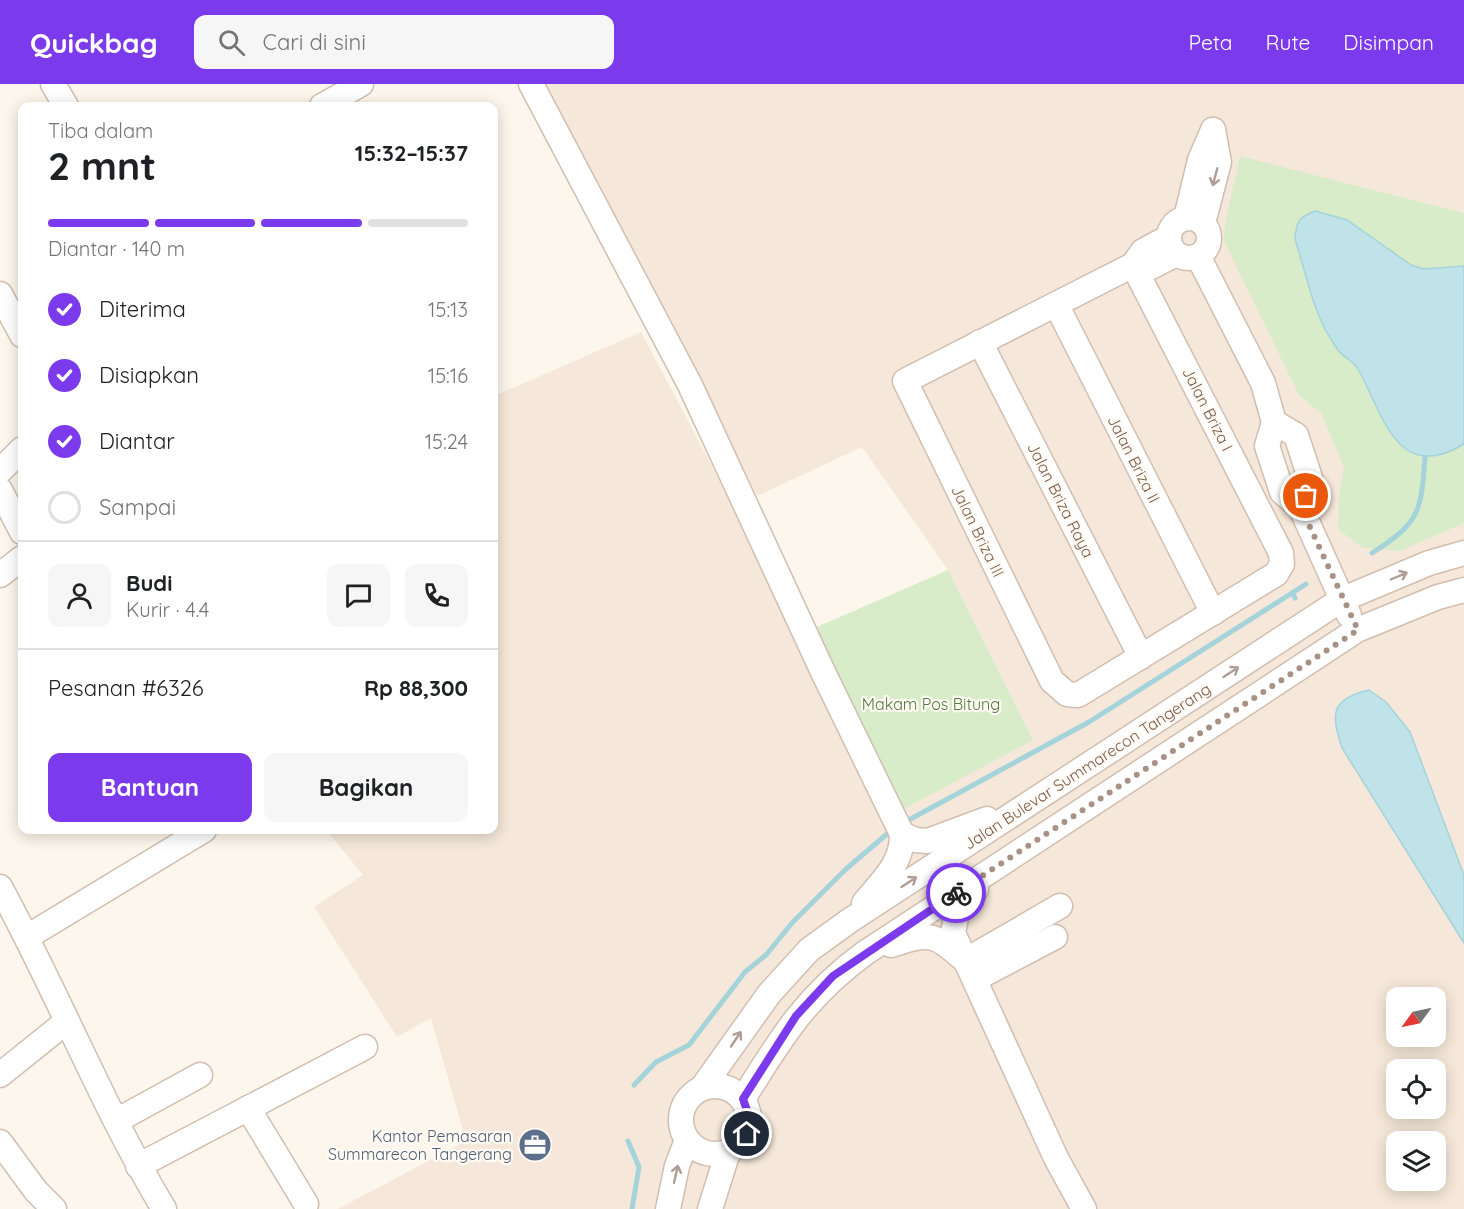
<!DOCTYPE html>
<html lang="id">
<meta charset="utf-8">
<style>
body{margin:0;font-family:Quicksand,sans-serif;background:#f6f6f6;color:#202124;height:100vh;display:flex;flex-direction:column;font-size:22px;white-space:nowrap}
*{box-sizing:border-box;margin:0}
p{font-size:20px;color:#757577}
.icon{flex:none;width:33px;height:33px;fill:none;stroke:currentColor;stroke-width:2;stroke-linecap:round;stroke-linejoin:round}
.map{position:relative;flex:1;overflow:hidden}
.sheet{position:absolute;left:18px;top:18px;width:480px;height:732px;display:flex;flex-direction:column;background:#fff;border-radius:12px;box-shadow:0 3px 15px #0003}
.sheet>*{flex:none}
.needle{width:39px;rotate:237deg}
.fabs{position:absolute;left:1386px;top:903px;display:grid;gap:12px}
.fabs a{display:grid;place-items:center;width:60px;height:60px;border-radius:12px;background:#fff;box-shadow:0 3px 15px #0003;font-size:30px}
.pin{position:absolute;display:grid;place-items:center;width:51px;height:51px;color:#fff;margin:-26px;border:3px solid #fff;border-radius:50%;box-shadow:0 2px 6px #0007}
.courier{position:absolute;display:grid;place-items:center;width:60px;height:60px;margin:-30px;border:4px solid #7c3aed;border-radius:50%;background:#fff;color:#222;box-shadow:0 2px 8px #0007}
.summary em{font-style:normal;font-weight:700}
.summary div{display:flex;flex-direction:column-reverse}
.summary{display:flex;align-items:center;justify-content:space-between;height:102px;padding:0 30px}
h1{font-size:39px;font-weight:700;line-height:45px}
.bar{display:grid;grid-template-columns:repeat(4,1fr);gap:9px 6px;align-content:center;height:72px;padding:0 30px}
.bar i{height:8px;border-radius:4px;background:#e0e0e0}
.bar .selected{background:#7c3aed}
.bar p{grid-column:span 4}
.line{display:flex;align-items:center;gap:15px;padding:0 30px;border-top:2px solid #e0e0e0}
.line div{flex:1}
.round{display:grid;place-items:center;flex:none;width:63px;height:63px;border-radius:12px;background:#f6f6f6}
ol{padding:0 30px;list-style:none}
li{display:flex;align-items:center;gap:18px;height:66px}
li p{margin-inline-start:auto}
li .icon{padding:6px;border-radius:50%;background:#7c3aed;color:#fff;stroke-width:4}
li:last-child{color:#757577}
li i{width:33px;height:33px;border:3px solid #e0e0e0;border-radius:50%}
.action{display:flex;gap:12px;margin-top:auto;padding:12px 30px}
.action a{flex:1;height:69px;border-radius:12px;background:#7c3aed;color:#fff;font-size:24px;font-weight:700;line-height:69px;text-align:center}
.action a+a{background:#f6f6f6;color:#202124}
header{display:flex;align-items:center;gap:36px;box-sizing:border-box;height:84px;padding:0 30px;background:#7c3aed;color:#fff}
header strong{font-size:28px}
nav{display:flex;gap:33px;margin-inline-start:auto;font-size:21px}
.search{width:420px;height:54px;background:#f6f6f6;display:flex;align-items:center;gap:15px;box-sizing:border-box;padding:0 21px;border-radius:12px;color:#757577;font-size:22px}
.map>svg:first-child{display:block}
.residential{fill:#f5e8da;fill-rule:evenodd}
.green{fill:#d8ecc9}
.water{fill:#bfe3e8;stroke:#a5d3da;stroke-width:1.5}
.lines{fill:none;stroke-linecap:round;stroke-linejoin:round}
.stream{stroke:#a5d3da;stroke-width:5}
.minor-casing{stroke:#d1beb0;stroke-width:27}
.minor{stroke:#fff;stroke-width:24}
.oneway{stroke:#af9d94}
.done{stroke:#a89285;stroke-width:6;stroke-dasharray:0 10.8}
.route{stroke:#7c3aed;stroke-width:8}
.labels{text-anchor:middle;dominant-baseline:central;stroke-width:4.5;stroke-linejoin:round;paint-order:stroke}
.street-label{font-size:16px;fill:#7a5c4d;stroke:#fffaf3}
.park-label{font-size:16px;fill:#537a41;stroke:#fffaf3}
.service-label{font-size:16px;fill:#4e5e75;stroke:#fffaf3;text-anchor:end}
</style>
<header>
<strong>Quickbag</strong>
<div class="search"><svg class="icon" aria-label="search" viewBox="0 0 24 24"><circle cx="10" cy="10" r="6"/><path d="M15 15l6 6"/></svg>Cari di sini</div>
<nav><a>Peta</a><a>Rute</a><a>Disimpan</a></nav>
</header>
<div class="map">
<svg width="1464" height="1125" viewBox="0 0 1464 1125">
<rect width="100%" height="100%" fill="#fdf6ec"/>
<path class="residential" d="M545,0H1464V1125H338L466,1057L431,934L397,953L314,823L363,791L326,746H494V312L641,248L734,424L880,735L900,727L948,486L862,363L757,412ZM1396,914H1436V952H1396ZM1396,986H1436V1024H1396ZM1396,1058H1436V1096H1396Z"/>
<g class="green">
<path d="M1240,72L1464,129V439L1400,467L1363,464L1338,445L1339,411L1344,383L1321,329L1299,311L1224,157C1225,128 1235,101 1240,72Z"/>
<path d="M948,486L1033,656L900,727L810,546Z"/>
</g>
<g class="water">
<path d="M1315,127L1347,136L1411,181L1424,185L1464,182V360C1397,401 1383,330 1358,285C1354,277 1344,274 1338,266C1334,261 1330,253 1326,247C1312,221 1304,183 1295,155C1296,138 1299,133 1315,127Z"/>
<path d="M1369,606L1386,618L1410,648L1464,791V859L1342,664C1331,630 1330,615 1369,606Z"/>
</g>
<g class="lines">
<g class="stream">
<path d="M1372,469C1420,438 1421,429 1425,373"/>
<path d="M1295,514L1292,509L1306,500"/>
<path d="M907,737L1089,638L1292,509"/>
<path d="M634,1001L656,978L689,961L745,888L766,871L792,839L846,785L887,750"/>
<path d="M628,1057L639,1083L632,1125"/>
</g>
<g class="minor-casing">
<g id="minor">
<path d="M53,0L66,22"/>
<path d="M531,0L690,301L823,588L902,750C903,779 882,797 864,819"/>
<path d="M322,22L361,0"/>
<path d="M1186,134L1200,76L1213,46"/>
<circle cx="1189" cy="154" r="20"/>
<path d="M1203,139L1219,78L1213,46"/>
<path d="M1198,172L1263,299L1274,338L1267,362L1282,408L1301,424L1349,531"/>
<path d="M1133,181L1281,469L1282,480L1276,490L1078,611L1067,610L1052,597L905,297L1133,181L1143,167L1169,153"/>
<path d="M1133,181L1151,183L1176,170"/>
<path d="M0,210L22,251"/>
<path d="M1056,220L1213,529"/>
<path d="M980,258L1141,573"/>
<path d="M1274,338L1296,351L1312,400L1301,424"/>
<path d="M0,387L22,365"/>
<path d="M0,406L22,448"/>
<path d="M0,491L22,474"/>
<path d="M902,750L915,756L928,757L987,735"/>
<path d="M0,803C58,909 102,1022 164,1125"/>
<path d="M976,805L957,829L953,849L1056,1074L1084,1125"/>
<path d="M27,853L204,746"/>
<path d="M891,861C927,850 932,847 961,873"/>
<path d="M965,877L1060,822"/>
<path d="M975,895L1055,853"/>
<path d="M0,991L66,938"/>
<circle cx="715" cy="1036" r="34"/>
<path d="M702,1004L769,910L809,866L849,837L1341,516L1429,479L1464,469"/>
<path d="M743,1015C781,954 806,912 865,869L1357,546L1438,513L1464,506"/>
<path d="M248,1024L306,1120"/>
<path d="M116,1037L200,991"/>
<path d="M0,1058L36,1107L54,1125"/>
<path d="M138,1082L365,963"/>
<path d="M668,1125L677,1082L687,1056"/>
<path d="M710,1125L728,1068"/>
</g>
</g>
<use href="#minor" class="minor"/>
</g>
<defs><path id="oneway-shaft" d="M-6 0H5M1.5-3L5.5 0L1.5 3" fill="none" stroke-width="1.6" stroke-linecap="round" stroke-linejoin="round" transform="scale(1.5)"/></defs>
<g class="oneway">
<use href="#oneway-shaft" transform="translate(1215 93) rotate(105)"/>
<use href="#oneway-shaft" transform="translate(1399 492) rotate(-23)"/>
<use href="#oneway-shaft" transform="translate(1231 588) rotate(-33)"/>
<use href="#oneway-shaft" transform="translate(909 798) rotate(-33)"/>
<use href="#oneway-shaft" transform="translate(736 955) rotate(-56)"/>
<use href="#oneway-shaft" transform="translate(676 1090) rotate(-77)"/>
</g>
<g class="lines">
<path class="done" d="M956,809L1358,546L1301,424L1306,412"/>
<path class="route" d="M747,1050L749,1032L743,1015L796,932L833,892L956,809"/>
</g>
<defs>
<g id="office-disc" transform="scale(1.725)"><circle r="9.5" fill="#5c6f8a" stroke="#fffaf3"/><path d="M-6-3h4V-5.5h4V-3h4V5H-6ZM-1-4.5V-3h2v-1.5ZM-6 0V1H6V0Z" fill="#fff"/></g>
</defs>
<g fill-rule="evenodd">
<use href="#office-disc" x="535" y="1061"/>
</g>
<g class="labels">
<g class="street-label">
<text transform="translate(1208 325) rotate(63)">Jalan Briza I</text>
<text transform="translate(1134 375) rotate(63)">Jalan Briza II</text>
<text transform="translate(1061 416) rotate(63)">Jalan Briza Raya</text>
<text transform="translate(978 447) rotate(64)">Jalan Briza III</text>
<text transform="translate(1087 682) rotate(-33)">Jalan Bulevar Summarecon Tangerang</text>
</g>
<g class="park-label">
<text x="931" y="620">Makam Pos Bitung</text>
</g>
<g class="service-label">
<text x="512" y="1052">Kantor Pemasaran<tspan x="512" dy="18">Summarecon Tangerang</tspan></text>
</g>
</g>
</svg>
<div class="fabs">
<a><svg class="needle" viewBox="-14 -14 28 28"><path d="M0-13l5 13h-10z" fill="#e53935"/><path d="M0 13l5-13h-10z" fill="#757577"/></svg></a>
<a><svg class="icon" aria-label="locate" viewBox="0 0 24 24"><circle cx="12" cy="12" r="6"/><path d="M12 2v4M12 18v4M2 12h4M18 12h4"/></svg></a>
<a><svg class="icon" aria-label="layers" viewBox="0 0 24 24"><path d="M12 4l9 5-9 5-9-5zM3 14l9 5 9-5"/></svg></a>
</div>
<div class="pin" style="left:1306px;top:412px;background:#ea580c"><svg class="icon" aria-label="bag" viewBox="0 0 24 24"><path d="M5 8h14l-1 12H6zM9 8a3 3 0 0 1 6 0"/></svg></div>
<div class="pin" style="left:747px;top:1050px;background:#1f2937"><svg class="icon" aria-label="home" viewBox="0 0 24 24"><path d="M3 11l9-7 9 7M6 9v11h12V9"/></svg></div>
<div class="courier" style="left:956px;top:809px"><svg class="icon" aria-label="bike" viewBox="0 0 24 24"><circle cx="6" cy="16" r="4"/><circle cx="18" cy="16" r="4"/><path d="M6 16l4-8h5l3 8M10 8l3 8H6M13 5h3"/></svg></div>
<section class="sheet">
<div class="summary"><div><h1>2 mnt</h1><p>Tiba dalam</p></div><em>15:32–15:37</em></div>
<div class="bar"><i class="selected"></i><i class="selected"></i><i class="selected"></i><i></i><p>Diantar · 140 m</p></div>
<ol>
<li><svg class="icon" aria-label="check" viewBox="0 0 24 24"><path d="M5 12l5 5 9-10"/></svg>Diterima<p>15:13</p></li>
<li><svg class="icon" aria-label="check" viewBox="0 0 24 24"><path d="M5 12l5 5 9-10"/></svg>Disiapkan<p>15:16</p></li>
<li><svg class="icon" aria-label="check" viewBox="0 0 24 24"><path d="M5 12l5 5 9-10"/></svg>Diantar<p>15:24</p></li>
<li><i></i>Sampai</li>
</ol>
<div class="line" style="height:108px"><a class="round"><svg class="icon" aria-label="person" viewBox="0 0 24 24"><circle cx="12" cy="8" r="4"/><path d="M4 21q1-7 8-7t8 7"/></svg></a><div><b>Budi</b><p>Kurir · 4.4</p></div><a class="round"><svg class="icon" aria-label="chat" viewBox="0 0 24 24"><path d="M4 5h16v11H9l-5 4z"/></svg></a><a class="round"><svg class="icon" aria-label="phone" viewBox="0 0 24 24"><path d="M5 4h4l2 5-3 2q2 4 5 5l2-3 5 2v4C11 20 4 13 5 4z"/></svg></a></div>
<div class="line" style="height:78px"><div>Pesanan #6326</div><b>Rp 88,300</b></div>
<div class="action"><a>Bantuan</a><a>Bagikan</a></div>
</section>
</div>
